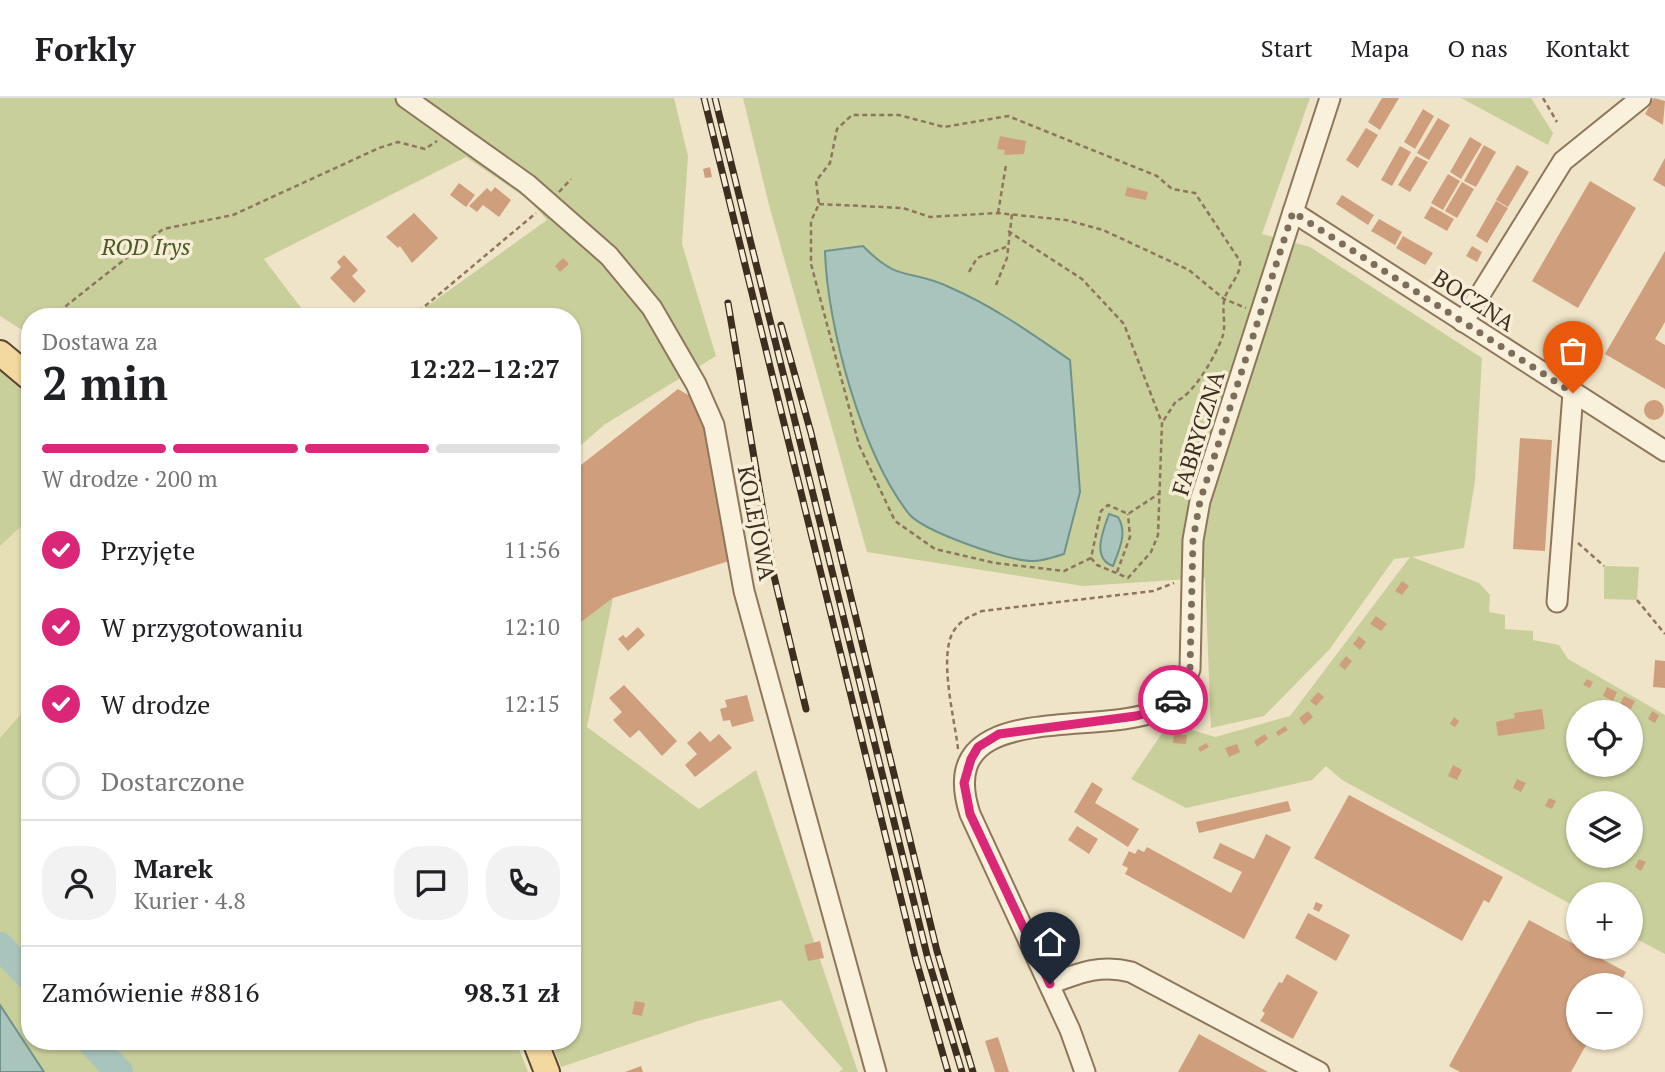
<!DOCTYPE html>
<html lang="pl">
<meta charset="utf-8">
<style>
body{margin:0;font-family:"PT Serif",serif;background:#f2f2f2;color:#202124;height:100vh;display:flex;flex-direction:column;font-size:26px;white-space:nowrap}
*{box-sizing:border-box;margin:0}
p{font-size:23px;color:#757577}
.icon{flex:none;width:38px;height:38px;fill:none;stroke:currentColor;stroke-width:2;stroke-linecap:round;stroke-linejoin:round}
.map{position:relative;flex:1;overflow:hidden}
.side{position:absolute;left:21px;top:210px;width:560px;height:742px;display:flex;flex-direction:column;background:#fff;border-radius:28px;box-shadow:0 2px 5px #0004}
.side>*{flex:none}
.controls{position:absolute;left:1566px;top:602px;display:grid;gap:14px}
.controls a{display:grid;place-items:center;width:77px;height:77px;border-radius:50%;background:#fff;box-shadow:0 2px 5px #0004;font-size:35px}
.pin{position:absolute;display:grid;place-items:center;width:60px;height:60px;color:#fff;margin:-72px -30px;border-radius:50% 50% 50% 0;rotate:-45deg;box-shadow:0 0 7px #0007}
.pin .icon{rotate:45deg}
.courier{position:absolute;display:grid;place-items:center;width:70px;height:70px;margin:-35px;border:5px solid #db2777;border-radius:50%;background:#fff;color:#222;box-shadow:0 2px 9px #0007}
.headline em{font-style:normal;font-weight:800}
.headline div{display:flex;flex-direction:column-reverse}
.headline{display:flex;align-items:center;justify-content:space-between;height:119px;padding:0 21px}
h1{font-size:46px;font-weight:800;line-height:52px}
.bar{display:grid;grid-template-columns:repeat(4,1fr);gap:10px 7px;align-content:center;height:84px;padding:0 21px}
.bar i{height:9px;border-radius:5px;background:#e0e0e0}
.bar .current{background:#db2777}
.bar p{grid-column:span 4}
.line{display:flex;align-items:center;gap:18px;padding:0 21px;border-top:2px solid #e0e0e0}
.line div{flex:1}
.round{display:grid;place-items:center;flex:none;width:74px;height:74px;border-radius:28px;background:#f2f2f2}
ol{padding:0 21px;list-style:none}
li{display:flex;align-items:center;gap:21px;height:77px}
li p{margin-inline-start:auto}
li .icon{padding:7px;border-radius:50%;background:#db2777;color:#fff;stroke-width:4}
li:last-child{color:#757577}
li i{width:38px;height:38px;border:4px solid #e0e0e0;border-radius:50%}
header{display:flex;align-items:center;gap:42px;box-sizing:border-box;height:98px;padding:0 35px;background:#fff;border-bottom:2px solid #e0e0e0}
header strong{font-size:33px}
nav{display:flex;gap:38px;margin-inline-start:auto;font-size:24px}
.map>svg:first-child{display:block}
.farmland{fill:#e6deb5}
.green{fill:#c9cf9b;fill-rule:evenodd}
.water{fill:#a9c4bc;stroke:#6f938a;stroke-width:2}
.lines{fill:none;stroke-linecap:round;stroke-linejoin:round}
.river{stroke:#a9c4bc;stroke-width:28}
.building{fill:#cf9f7d}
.minor-casing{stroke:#8d765c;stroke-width:23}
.major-casing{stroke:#5b4430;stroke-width:28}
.path{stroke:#8d765c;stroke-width:2.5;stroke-dasharray:5 3.5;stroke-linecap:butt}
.minor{stroke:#faf1dc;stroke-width:19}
.major{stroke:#f3d9a0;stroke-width:24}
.rail-casing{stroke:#3d2e20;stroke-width:7}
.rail{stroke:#f7eed8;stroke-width:4.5;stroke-dasharray:13;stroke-linecap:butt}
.done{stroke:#7c6e5b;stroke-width:7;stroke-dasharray:0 12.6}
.route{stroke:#db2777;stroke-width:9}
.labels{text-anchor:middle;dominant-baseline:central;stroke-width:7;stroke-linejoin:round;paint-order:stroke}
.park-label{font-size:23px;font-style:italic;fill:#4d5a26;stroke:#f7eed8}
.street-label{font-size:23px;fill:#3d2e20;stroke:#f7eed8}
</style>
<header>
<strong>Forkly</strong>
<nav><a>Start</a><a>Mapa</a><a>O nas</a><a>Kontakt</a></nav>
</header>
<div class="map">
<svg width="1665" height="974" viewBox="0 0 1665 974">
<rect width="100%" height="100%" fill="#f0e4c8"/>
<path class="farmland" d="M30,420V606L0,640V448Z"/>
<g class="green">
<path d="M0,0H674L688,58L682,146L716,258L604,327L572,355V219H412L547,122L529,102L466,59L264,161L308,219H30V237L0,218Z"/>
<path d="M743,0H1310L1262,136L1310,149L1482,260L1475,383L1464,450L1412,459L1479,485L1490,497L1489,514L1505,517V531L1533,533V542L1559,547L1568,561L1665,617V856L1631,838V796H1578V810L1342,682L1326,668L1312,682L1186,710L1131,681L1169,625L1215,639L1290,618L1410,459L1394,461L1329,552L1264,618L1211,630L1205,480L1083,488L867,454L769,107ZM1578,614H1631V667H1578ZM1578,705H1631V758H1578Z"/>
<path d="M1461,0H1531L1553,35L1548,47Z"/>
<path d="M0,270L18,282L30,296V420L0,448Z"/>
<path d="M1604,468L1639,469L1637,502L1604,501Z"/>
<path d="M613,500L587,629L699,711L756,672L858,974H839L843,971L781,902L701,922L561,969L551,943H572V531Z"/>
<path d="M30,606V943H516L528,974H44L0,907V640Z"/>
</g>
<g class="water">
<path d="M863,148C900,186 909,170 949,189C993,208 1031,235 1070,262L1080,394L1064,456C1054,459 1043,463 1033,463C1010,464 923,433 909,416C862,356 827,228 825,153Z"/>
<path d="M1109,416L1118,419C1128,435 1119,452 1113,468C1091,460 1103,433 1109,416Z"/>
<path d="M0,907L44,974H0Z"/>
</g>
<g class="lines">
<g class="river">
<path d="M0,848L30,879"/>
<path d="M90,943L119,974"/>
</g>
</g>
<g class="building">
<path d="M1382,0H1399L1380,32L1368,24Z"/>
<path d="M1654,0L1665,3L1663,27L1645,16Z"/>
<path d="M1423,11L1434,18L1415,51L1404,44Z"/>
<path d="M1438,20L1450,27L1429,62L1417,55Z"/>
<path d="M1366,30L1378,37L1358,70L1346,62Z"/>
<path d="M1000,38L1026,43L1024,56L1004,57L1005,52L997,51Z"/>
<path d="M1470,39L1482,46L1461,81L1450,74Z"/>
<path d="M1484,47L1496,54L1476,89L1464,83Z"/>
<path d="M1400,48L1411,54L1392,88L1381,82Z"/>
<path d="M1416,58L1428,64L1410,94L1398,87Z"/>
<path d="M1665,60V89L1653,82Z"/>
<path d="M1517,67L1529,74L1508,109L1496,102Z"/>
<path d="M710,69L712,79L705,80L703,71Z"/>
<path d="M1448,76L1460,83L1443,112L1431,105Z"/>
<path d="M1590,83L1636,110L1578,210L1532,183Z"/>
<path d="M1462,84L1474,91L1457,120L1445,113Z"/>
<path d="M459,85L475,97L466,109L450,97Z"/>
<path d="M495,89L511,102L499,119L483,107L477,114L469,108L487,90L491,94Z"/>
<path d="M1127,89L1148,94L1146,102L1125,98Z"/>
<path d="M1342,97L1374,117L1368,127L1336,106Z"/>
<path d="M1496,103L1508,110L1487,145L1476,138Z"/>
<path d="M1431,108L1454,121L1447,133L1424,120Z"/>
<path d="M414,115L438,140L412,165L400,148L398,150L386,139Z"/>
<path d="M1379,121L1402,134L1395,147L1371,133Z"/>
<path d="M1403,138L1433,155L1425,167L1396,150Z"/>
<path d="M1472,148L1482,154L1477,164L1466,158Z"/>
<path d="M1665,153V224L1655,241L1665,247V291L1605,256Z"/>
<path d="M344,157L358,172L352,178L366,193L354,205L330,180L341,169L337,164Z"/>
<path d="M563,160L569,166L560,174L555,168Z"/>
<path d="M678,291L695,301L707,335L732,462L613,500L572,531V374Z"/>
<circle cx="1654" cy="312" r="10"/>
<path d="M1520,340L1552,342L1545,453L1513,451Z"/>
<path d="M1402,483L1409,488L1402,497L1395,493Z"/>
<path d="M1376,518L1387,526L1381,533L1370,526Z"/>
<path d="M638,529L645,537L628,553L618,541L623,537L626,540Z"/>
<path d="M1359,538L1366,544L1360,552L1353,546Z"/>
<path d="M1346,558L1352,563L1345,572L1339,567Z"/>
<path d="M1655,562L1665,563V590L1653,589Z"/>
<path d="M1587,581L1593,584L1590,590L1583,587Z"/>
<path d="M624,587L677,643L662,658L639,632L630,640L613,622L622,614L609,600Z"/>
<path d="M1607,589L1617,594L1613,603L1603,598Z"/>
<path d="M1318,594L1324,599L1316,608L1310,603Z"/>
<path d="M747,597L754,623L732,629L730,622L723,623L720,611L727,609L725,602Z"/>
<path d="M1624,598L1635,603L1631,611L1620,606Z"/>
<path d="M1542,611L1545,631L1498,638L1496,624L1515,620L1514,615Z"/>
<path d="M1308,613L1313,619L1304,627L1299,620Z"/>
<path d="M1652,613L1659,617L1655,625L1648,621Z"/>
<path d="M1454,619L1459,623L1455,629L1450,626Z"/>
<path d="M1285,628L1288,632L1278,638L1276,634Z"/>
<path d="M700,633L710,644L719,636L732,650L695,679L685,667L697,656L687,645Z"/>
<path d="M1174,636L1187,637L1186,646L1173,645Z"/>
<path d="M1265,636L1268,641L1257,649L1254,643Z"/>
<path d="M1206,645L1209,649L1200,654L1198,650Z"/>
<path d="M1237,646L1240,654L1229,659L1225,650Z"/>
<path d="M1453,667L1462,672L1457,682L1448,678Z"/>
<path d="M1517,681L1526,685L1521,694L1513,690Z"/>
<path d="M1092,684L1103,691L1095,705L1139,731L1128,749L1074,714Z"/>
<path d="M1349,697L1503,779L1489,805L1484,802L1462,843L1314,760Z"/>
<path d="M1549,700L1556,703L1552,711L1545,708Z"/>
<path d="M1288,703L1291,713L1199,735L1196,724Z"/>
<path d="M1077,728L1098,741L1089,756L1068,742Z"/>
<path d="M1266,736L1291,749L1244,841L1125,776L1128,770L1122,767L1129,753L1135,756L1138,751L1144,754L1147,749L1231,795L1242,774L1213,760L1220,745L1254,761Z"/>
<path d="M1639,761L1646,764L1641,773L1635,769Z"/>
<path d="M1316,804L1323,807L1319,814L1313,811Z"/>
<path d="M1308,815L1350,837L1336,863L1295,840Z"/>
<path d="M1529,822L1626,874L1619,887H1578V940H1590L1571,974H1460L1449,968Z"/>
<path d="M820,843L824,860L808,863L804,847Z"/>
<path d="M1287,876L1318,894L1293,941L1260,923L1265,915L1262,913L1279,884L1282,885Z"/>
<path d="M635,903L645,905L642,918L632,916Z"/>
<path d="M1199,936L1268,974H1178Z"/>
<path d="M998,939L1009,974H995L985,943Z"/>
<path d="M641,968L643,974H625Z"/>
</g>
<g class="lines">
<g class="minor-casing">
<g id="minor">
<path d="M406,0L527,86L609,158L652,210L696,286L714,327L744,493L876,974"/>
<path d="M1330,0L1293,114L1665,353"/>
<path d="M1463,224L1563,63L1641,0"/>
<path d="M1557,504L1573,295"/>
<path d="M1050,886C1079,875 1100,866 1131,874L1319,974"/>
<path d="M1085,974L1070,932L970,716C932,599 1099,640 1159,612C1177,604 1185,588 1190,571L1193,442L1200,403L1293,114"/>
</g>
</g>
<g class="major-casing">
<g id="major">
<path d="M0,255L30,280"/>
<path d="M535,943L547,974"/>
</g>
</g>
<g class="path">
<path d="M1543,0L1557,24"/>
<path d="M559,94L571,81"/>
<path d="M819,106L903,110L930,119L998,115L1066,122L1103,132L1189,172L1224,201L1246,210"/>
<path d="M998,115L1006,67"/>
<path d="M1008,133L1082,181L1124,226L1162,325L1158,437L1151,454L1128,480L1097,467L1091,460L1101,413L1108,407L1128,416L1160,395"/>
<path d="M969,174L977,160L1006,149"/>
<path d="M996,187L1007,160L1012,116"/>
<path d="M52,219L163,131L233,117L379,50L398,44L425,51L437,43"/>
<path d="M412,219L536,115"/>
<path d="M1578,445L1604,468"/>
<path d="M1091,460L1064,473L995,465L935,451L895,423L859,347L811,166V123L819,106L816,83L830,65L837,31L852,17H899L944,29L1008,18L1157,78L1172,91L1195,95L1240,163C1241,179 1227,188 1224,203C1222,214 1226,226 1223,237C1218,254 1193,298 1176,303L1162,325"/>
<path d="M1117,474L1130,439L1128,416"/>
<path d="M1637,502L1665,536"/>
<path d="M958,651C955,622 937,555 955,531C962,521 971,518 982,513L1153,493L1174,485"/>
</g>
<use href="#minor" class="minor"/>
<use href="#major" class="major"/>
<g class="rail-casing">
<g id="rail">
<path d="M704,0L916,862L948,974"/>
<path d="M715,0L928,861L962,974"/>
<path d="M728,205L774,478L806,611"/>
<path d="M781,227L811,335L937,853L973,974"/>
</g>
</g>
<use href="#rail" class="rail"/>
</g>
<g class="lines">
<path class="done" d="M1173,602L1185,587L1190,571L1193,442L1200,403L1293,114L1573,295"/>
<path class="route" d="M1050,886L970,716L964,685L971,661L978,649L999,636L1136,618L1159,612L1173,602"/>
</g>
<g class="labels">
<g class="park-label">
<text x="146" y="148">ROD Irys</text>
</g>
<g class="street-label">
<text transform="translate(1474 202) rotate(33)">BOCZNA</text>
<text transform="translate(1198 335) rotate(-73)">FABRYCZNA</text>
<text transform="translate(757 425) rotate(79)">KOLEJOWA</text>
</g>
</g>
</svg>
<div class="controls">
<a><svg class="icon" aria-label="locate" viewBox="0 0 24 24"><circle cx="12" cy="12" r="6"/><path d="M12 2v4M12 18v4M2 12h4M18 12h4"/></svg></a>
<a><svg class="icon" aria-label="layers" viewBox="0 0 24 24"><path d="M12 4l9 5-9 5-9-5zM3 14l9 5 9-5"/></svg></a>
<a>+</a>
<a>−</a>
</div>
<div class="pin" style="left:1573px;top:295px;background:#ea580c"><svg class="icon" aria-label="bag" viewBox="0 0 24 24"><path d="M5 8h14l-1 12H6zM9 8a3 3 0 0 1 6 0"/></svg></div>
<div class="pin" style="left:1050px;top:886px;background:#1f2937"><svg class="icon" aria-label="home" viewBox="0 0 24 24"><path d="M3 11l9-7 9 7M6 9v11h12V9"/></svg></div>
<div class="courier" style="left:1173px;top:602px"><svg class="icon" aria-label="car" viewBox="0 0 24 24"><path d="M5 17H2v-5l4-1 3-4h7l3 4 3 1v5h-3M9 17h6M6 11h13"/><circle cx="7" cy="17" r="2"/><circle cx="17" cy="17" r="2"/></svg></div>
<section class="side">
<div class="headline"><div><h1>2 min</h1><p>Dostawa za</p></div><em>12:22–12:27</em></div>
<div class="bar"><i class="current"></i><i class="current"></i><i class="current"></i><i></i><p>W drodze · 200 m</p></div>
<ol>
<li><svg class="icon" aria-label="check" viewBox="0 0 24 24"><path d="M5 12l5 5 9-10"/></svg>Przyjęte<p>11:56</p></li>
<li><svg class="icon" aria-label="check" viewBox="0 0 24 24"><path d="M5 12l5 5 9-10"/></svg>W przygotowaniu<p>12:10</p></li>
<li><svg class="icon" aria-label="check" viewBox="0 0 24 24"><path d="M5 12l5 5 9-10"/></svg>W drodze<p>12:15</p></li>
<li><i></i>Dostarczone</li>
</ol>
<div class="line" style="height:126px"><a class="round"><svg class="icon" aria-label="person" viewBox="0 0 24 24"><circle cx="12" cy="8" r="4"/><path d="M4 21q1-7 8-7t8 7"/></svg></a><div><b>Marek</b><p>Kurier · 4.8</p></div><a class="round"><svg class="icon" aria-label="chat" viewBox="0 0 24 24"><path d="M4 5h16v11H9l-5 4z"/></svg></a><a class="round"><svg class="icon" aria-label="phone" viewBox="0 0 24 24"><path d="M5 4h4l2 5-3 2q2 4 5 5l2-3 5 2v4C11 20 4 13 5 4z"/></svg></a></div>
<div class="line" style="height:91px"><div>Zamówienie #8816</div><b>98.31 zł</b></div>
</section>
</div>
